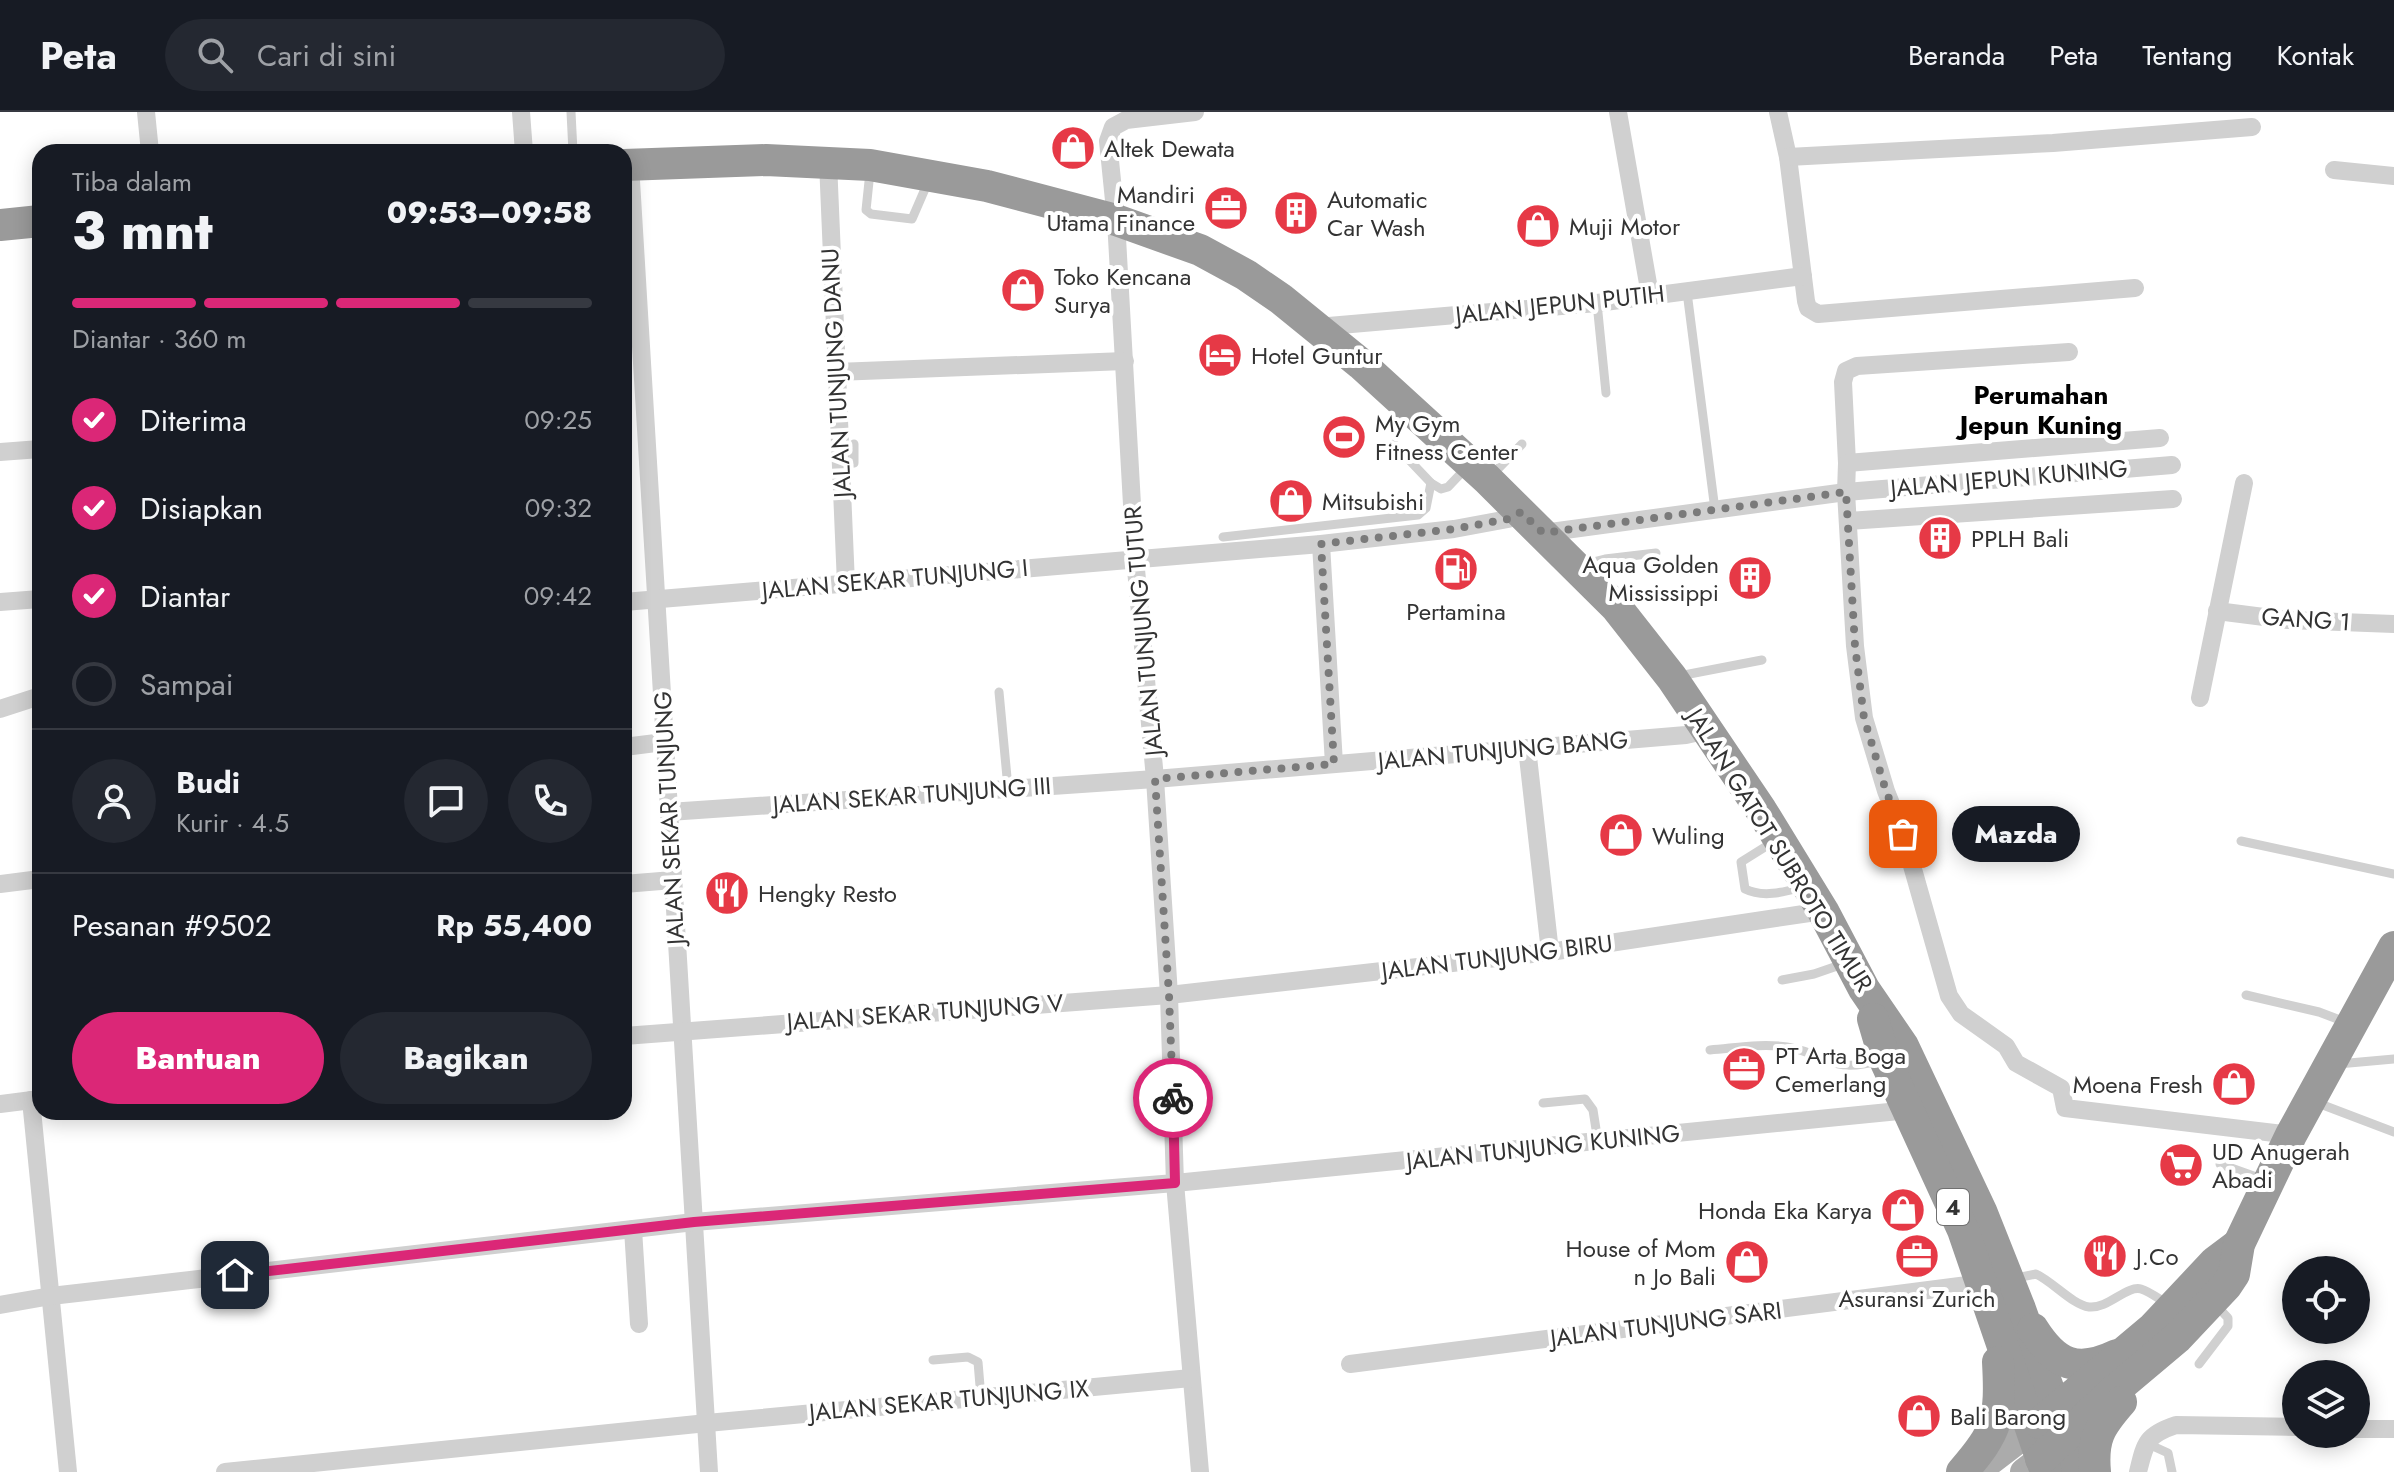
<!DOCTYPE html>
<html lang="id">
<meta charset="utf-8">
<style>
body{margin:0;font-family:Jost,sans-serif;background:#242831;color:#f1f3f6;height:100vh;display:flex;flex-direction:column;font-size:30px;white-space:nowrap}
*{box-sizing:border-box;margin:0}
p{font-size:26px;color:#9ea1a6}
.icon{flex:none;width:44px;height:44px;fill:none;stroke:currentColor;stroke-width:2;stroke-linecap:round;stroke-linejoin:round}
.map{position:relative;flex:1;overflow:hidden}
.panel{position:absolute;left:32px;top:32px;width:600px;height:976px;display:flex;flex-direction:column;background:#171b24;border-radius:24px;box-shadow:0 4px 20px #0003}
.panel>*{flex:none}
.tools{position:absolute;left:2282px;top:1144px;display:grid;gap:16px}
.tools a{display:grid;place-items:center;width:88px;height:88px;border-radius:50%;background:#171b24;box-shadow:0 4px 20px #0003;font-size:40px}
.pin{position:absolute;display:grid;place-items:center;width:68px;height:68px;color:#fff;margin:-34px;border-radius:16px;box-shadow:0 4px 12px #0006}
.courier{position:absolute;display:grid;place-items:center;width:80px;height:80px;margin:-40px;border:6px solid #db2777;border-radius:50%;background:#fff;color:#222;box-shadow:0 2px 10px #0007}
.bubble{position:absolute;height:56px;border-radius:28px;background:#171b24;box-shadow:0 4px 20px #0003;font-size:26px;font-weight:800;line-height:56px;text-align:center}
.headline em{font-style:normal;font-weight:800}
.headline div{display:flex;flex-direction:column-reverse}
.headline{display:flex;align-items:center;justify-content:space-between;height:136px;padding:0 40px}
h1{font-size:52px;font-weight:800;line-height:60px}
.bar{display:grid;grid-template-columns:repeat(4,1fr);gap:12px 8px;align-content:center;height:96px;padding:0 40px}
.bar i{height:10px;border-radius:6px;background:#363941}
.bar .current{background:#db2777}
.bar p{grid-column:span 4}
.line{display:flex;align-items:center;gap:20px;padding:0 40px;border-top:2px solid #363941}
.line div{flex:1}
.round{display:grid;place-items:center;flex:none;width:84px;height:84px;border-radius:42px;background:#242831}
ol{padding:0 40px;list-style:none}
li{display:flex;align-items:center;gap:24px;height:88px}
li p{margin-inline-start:auto}
li .icon{padding:8px;border-radius:50%;background:#db2777;color:#fff;stroke-width:4}
li:last-child{color:#9ea1a6}
li i{width:44px;height:44px;border:4px solid #363941;border-radius:50%}
.primary-button{display:flex;gap:16px;margin-top:auto;padding:16px 40px}
.primary-button a{flex:1;height:92px;border-radius:48px;background:#db2777;color:#fff;font-size:32px;font-weight:800;line-height:92px;text-align:center}
.primary-button a+a{background:#242831;color:#f1f3f6}
header{display:flex;align-items:center;gap:48px;box-sizing:border-box;height:112px;padding:0 40px;background:#171b24;border-bottom:2px solid #363941}
header strong{font-size:38px}
nav{display:flex;gap:44px;margin-inline-start:auto;font-size:28px}
.search{width:560px;height:72px;background:#242831;display:flex;align-items:center;gap:20px;box-sizing:border-box;padding:0 28px;border-radius:44px;color:#9ea1a6;font-size:30px}
.map>svg:first-child{display:block}
.lines{fill:none;stroke-linecap:round;stroke-linejoin:round}
.lane{stroke:#d0d0d0;stroke-width:9}
.street{stroke:#d0d0d0;stroke-width:18}
.primary{stroke:#ababab;stroke-width:28}
.highway{stroke:#9a9a9a;stroke-width:32}
.done{stroke:#7a7a7a;stroke-width:8;stroke-dasharray:0 14.4}
.route{stroke:#db2777;stroke-width:10}
.labels{text-anchor:middle;dominant-baseline:central;stroke-width:8;stroke-linejoin:round;paint-order:stroke}
.shield{fill:#fff;stroke:#707070;stroke-width:2}
.shield-label{font-size:22px;font-weight:bold;fill:#333}
.poi-label{font-size:24px;fill:#333;stroke:#fff;text-anchor:start}
.street-label{font-size:24px;fill:#333;stroke:#fff}
.neighbourhood-label{font-size:26px;font-weight:bold;fill:#000;stroke:#fff}
</style>
<header>
<strong>Peta</strong>
<div class="search"><svg class="icon" aria-label="search" viewBox="0 0 24 24"><circle cx="10" cy="10" r="6"/><path d="M15 15l6 6"/></svg>Cari di sini</div>
<nav><a>Beranda</a><a>Peta</a><a>Tentang</a><a>Kontak</a></nav>
</header>
<div class="map">
<svg width="2394" height="1360" viewBox="0 0 2394 1360">
<rect width="100%" height="100%" fill="#fff"/>
<g class="lines">
<g class="lane">
<path d="M571,0L573,40"/>
<path d="M870,60L866,98L871,102L912,107L928,70"/>
<path d="M1687,180L1715,398"/>
<path d="M1597,191L1606,281"/>
<path d="M1394,332L1431,371L1441,377L1448,375L1467,355"/>
<path d="M840,353L854,351V332"/>
<path d="M1490,365L1522,332"/>
<path d="M1223,425L1418,403L1426,396L1431,371"/>
<path d="M1585,452L1605,447L1656,441"/>
<path d="M1679,564L1762,548"/>
<path d="M999,580L1008,676"/>
<path d="M2241,729L2394,762"/>
<path d="M1773,730L1741,750L1745,777C1763,786 1784,780 1803,775"/>
<path d="M1782,868L1814,862L1843,852"/>
<path d="M2246,883L2319,900L2348,911"/>
<path d="M1710,938C1736,936 1761,931 1787,935C1828,942 1830,962 1878,949"/>
<path d="M2338,952L2394,947"/>
<path d="M2315,990L2394,1020"/>
<path d="M1543,991L1585,987L1593,998L1598,1030"/>
<path d="M2220,1052L2262,1067"/>
<path d="M2016,1166L2036,1162C2053,1170 2073,1193 2089,1195C2108,1197 2127,1173 2141,1177C2151,1180 2160,1188 2169,1193"/>
<path d="M933,1248L968,1245L978,1250L981,1286"/>
<path d="M2199,1252L2228,1214V1206L2216,1193"/>
<path d="M2146,1331L2168,1341L2172,1360"/>
</g>
<g class="street">
<path d="M146,0L150,40"/>
<path d="M521,0L524,40"/>
<path d="M1195,0L1126,8L1113,15L1108,29L1116,108L1135,446L1155,667L1169,883L1175,1071L1200,1360"/>
<path d="M1618,0L1650,183"/>
<path d="M1778,0L1788,45L1806,189L1808,196L1818,202L2135,176"/>
<path d="M1788,45L2053,31L2252,15"/>
<path d="M828,50L846,472"/>
<path d="M630,52L709,1360"/>
<path d="M2334,58L2394,64"/>
<path d="M1317,215L1597,191L1803,164"/>
<path d="M2069,240L1857,254L1846,259L1843,270L1847,351L1846,380L1855,534L1864,606L1886,679L1903,722L1949,884L1961,902L2006,934L2016,951L2061,976L2065,996L2291,1023"/>
<path d="M836,260L1125,249"/>
<path d="M0,340L40,337"/>
<path d="M1847,351L2160,326"/>
<path d="M1848,409L2173,387"/>
<path d="M1543,421L1846,380L2172,353"/>
<path d="M1321,432L1334,652"/>
<path d="M0,490L40,487"/>
<path d="M624,490L1321,432L1454,417L1508,407L1521,400"/>
<path d="M2217,499L2288,508L2394,512"/>
<path d="M2200,586L2244,371"/>
<path d="M0,597L40,584"/>
<path d="M624,635L664,630"/>
<path d="M1527,636L1550,840"/>
<path d="M669,700L1155,667L1686,623L1708,618"/>
<path d="M0,772L40,767"/>
<path d="M624,772L673,768"/>
<path d="M624,924L1169,883L1550,840L1823,799"/>
<path d="M31,988L68,1360"/>
<path d="M0,992L40,987"/>
<path d="M633,1117L639,1212"/>
<path d="M0,1193L51,1184L694,1110L1175,1071L1909,998"/>
<path d="M1350,1252L1983,1171"/>
<path d="M2356,1317H2394"/>
<path d="M225,1360L707,1311L1191,1266"/>
<path d="M2138,1360C2145,1331 2146,1323 2176,1313L2296,1315"/>
</g>
<g class="primary">
<path d="M1976,1360L2031,1318"/>
<path d="M2024,1360L2041,1347"/>
</g>
<g class="highway">
<path d="M624,53L766,48L870,53L987,74L1116,108L1200,138L1246,163L1281,187L1361,252L1487,367L1617,496L1672,566L1761,698L1823,799L1864,877L1903,934L1981,1099L2020,1197L2078,1360"/>
<path d="M0,113L40,109"/>
<path d="M1873,907L1885,948L1963,1118L2046,1360"/>
<path d="M2033,1217C2056,1253 2077,1262 2117,1243"/>
<path d="M2040,1311L2153,1216L2215,1150L2239,1132"/>
<path d="M2041,1347L2114,1279L2177,1226L2226,1174L2234,1162L2239,1132L2291,1023L2394,835"/>
<path d="M1962,1360C1998,1319 2001,1305 1998,1250"/>
<path d="M2095,1360C2092,1327 2099,1315 2121,1290"/>
</g>
</g>
<g class="lines">
<path class="done" d="M1173,986L1169,883L1155,667L1334,652L1321,432L1454,417L1508,407L1521,400L1543,421L1846,380L1855,534L1864,606L1886,679L1903,722"/>
<path class="route" d="M235,1163L694,1110L1175,1071L1173,986"/>
</g>
<defs>
<g id="shop-disc" transform="scale(2.3)"><circle r="9.5" fill="#e63946" stroke="#fff"/><path d="M-5-2.5h2.3a2.7 3.5 0 0 1 5.4 0H5L5.5 6h-11ZM-1.5-2.5h3a1.5 2.3 0 0 0-3 0Z" fill="#fff"/></g>
<g id="office-disc" transform="scale(2.3)"><circle r="9.5" fill="#e63946" stroke="#fff"/><path d="M-6-3h4V-5.5h4V-3h4V5H-6ZM-1-4.5V-3h2v-1.5ZM-6 0V1H6V0Z" fill="#fff"/></g>
<g id="building-disc" transform="scale(2.3)"><circle r="9.5" fill="#e63946" stroke="#fff"/><path d="M-4-6H4V6H1V3H-1V6H-4ZM-2.5-4.3h1.7v1.8h-1.7ZM.8-4.3h1.7v1.8H.8ZM-2.5-1h1.7V.8h-1.7ZM.8-1h1.7V.8H.8Z" fill="#fff"/></g>
<g id="hotel-disc" transform="scale(2.3)"><circle r="9.5" fill="#e63946" stroke="#fff"/><path d="M-6-4.5h1.5V1H6V5H4.5V3h-9V5H-6ZM-4 0a1.8 1.8 0 1 1 3.6 0ZM.5 0V-2.5h3Q6-2.5 6 0Z" fill="#fff"/></g>
<g id="stadium-disc" transform="scale(2.3)"><circle r="9.5" fill="#e63946" stroke="#fff"/><path d="M0-5a6.5 5 0 1 0 0 10a6.5 5 0 1 0 0-10ZM-3.5-1.8h7v3.6h-7Z" fill="#fff"/></g>
<g id="fuel-disc" transform="scale(2.3)"><circle r="9.5" fill="#e63946" stroke="#fff"/><path d="M-5.5-6h7V0h2V4h1.3V-2.5L3-4.5l.8-.8L6-3V5H2.5V1h-1V6h-7ZM-4.2-4.7v3.2H.2V-4.7Z" fill="#fff"/></g>
<g id="restaurant-disc" transform="scale(2.3)"><circle r="9.5" fill="#e63946" stroke="#fff"/><path d="M-5-6h1v4h1v-4h1v4h1v-4h1v5L-1.5 .5V6h-2V.5L-5-1ZM5-6V6H3V1.5H1.5Q1.5-4 5-6Z" fill="#fff"/></g>
<g id="supermarket-disc" transform="scale(2.3)"><circle r="9.5" fill="#e63946" stroke="#fff"/><path d="M-6-5.5h2.5l.6 2H6L4.5 2H-2.5L-4.4-4H-6ZM-1.5 3.2a1.3 1.3 0 1 0 .1 0ZM3 3.2a1.3 1.3 0 1 0 .1 0Z" fill="#fff"/></g>
</defs>
<g fill-rule="evenodd">
<use href="#shop-disc" x="1073" y="36"/>
<use href="#office-disc" x="1226" y="96"/>
<use href="#building-disc" x="1296" y="101"/>
<use href="#shop-disc" x="1538" y="114"/>
<use href="#shop-disc" x="1023" y="178"/>
<use href="#hotel-disc" x="1220" y="243"/>
<use href="#stadium-disc" x="1344" y="325"/>
<use href="#shop-disc" x="1291" y="389"/>
<use href="#building-disc" x="1940" y="426"/>
<use href="#fuel-disc" x="1456" y="457"/>
<use href="#building-disc" x="1750" y="466"/>
<use href="#shop-disc" x="1621" y="723"/>
<use href="#restaurant-disc" x="727" y="781"/>
<use href="#office-disc" x="1744" y="957"/>
<use href="#shop-disc" x="2234" y="972"/>
<use href="#supermarket-disc" x="2181" y="1053"/>
<use href="#shop-disc" x="1903" y="1098"/>
<use href="#office-disc" x="1917" y="1144"/>
<use href="#restaurant-disc" x="2105" y="1144"/>
<use href="#shop-disc" x="1747" y="1150"/>
<use href="#shop-disc" x="1919" y="1304"/>
</g>
<g class="labels">
<rect class="shield" x="1937" y="1077" width="32" height="36" rx="6"/>
<g class="shield-label">
<text x="1953" y="1095">4</text>
</g>
<g class="poi-label">
<text x="1104" y="36">Altek Dewata</text>
<text x="1195" y="82" text-anchor="end">Mandiri<tspan x="1195" dy="28">Utama Finance</tspan></text>
<text x="1327" y="87">Automatic<tspan x="1327" dy="28">Car Wash</tspan></text>
<text x="1569" y="114">Muji Motor</text>
<text x="1054" y="164">Toko Kencana<tspan x="1054" dy="28">Surya</tspan></text>
<text x="1251" y="243">Hotel Guntur</text>
<text x="1375" y="311">My Gym<tspan x="1375" dy="28">Fitness Center</tspan></text>
<text x="1322" y="389">Mitsubishi</text>
<text x="1971" y="426">PPLH Bali</text>
<text x="1719" y="452" text-anchor="end">Aqua Golden<tspan x="1719" dy="28">Mississippi</tspan></text>
<text x="1456" y="499" text-anchor="middle">Pertamina</text>
<text x="1652" y="723">Wuling</text>
<text x="758" y="781">Hengky Resto</text>
<text x="1775" y="943">PT Arta Boga<tspan x="1775" dy="28">Cemerlang</tspan></text>
<text x="2203" y="972" text-anchor="end">Moena Fresh</text>
<text x="2212" y="1039">UD Anugerah<tspan x="2212" dy="28">Abadi</tspan></text>
<text x="1872" y="1098" text-anchor="end">Honda Eka Karya</text>
<text x="1716" y="1136" text-anchor="end">House of Mom<tspan x="1716" dy="28">n Jo Bali</tspan></text>
<text x="2136" y="1144">J.Co</text>
<text x="1917" y="1186" text-anchor="middle">Asuransi Zurich</text>
<text x="1950" y="1304">Bali Barong</text>
</g>
<g class="street-label">
<text transform="translate(1560 192) rotate(-6)">JALAN JEPUN PUTIH</text>
<text transform="translate(836 261) rotate(-93)">JALAN TUNJUNG DANU</text>
<text transform="translate(2009 366) rotate(-5)">JALAN JEPUN KUNING</text>
<text transform="translate(895 467) rotate(-5)">JALAN SEKAR TUNJUNG I</text>
<text transform="translate(2306 507) rotate(4)">GANG 1</text>
<text transform="translate(1143 519) rotate(-95)">JALAN TUNJUNG TUTUR</text>
<text transform="translate(1503 638) rotate(-5)">JALAN TUNJUNG BANG</text>
<text transform="translate(912 683) rotate(-4)">JALAN SEKAR TUNJUNG III</text>
<text transform="translate(669 706) rotate(-93)">JALAN SEKAR TUNJUNG</text>
<text transform="translate(1780 738) rotate(58)">JALAN GATOT SUBROTO TIMUR</text>
<text transform="translate(1497 845) rotate(-7)">JALAN TUNJUNG BIRU</text>
<text transform="translate(925 900) rotate(-4)">JALAN SEKAR TUNJUNG V</text>
<text transform="translate(1543 1035) rotate(-6)">JALAN TUNJUNG KUNING</text>
<text transform="translate(1666 1212) rotate(-7)">JALAN TUNJUNG SARI</text>
<text transform="translate(949 1288) rotate(-5)">JALAN SEKAR TUNJUNG IX</text>
</g>
<g class="neighbourhood-label">
<text x="2041" y="283">Perumahan<tspan x="2041" dy="30">Jepun Kuning</tspan></text>
</g>
</g>
</svg>
<div class="tools">
<a><svg class="icon" aria-label="locate" viewBox="0 0 24 24"><circle cx="12" cy="12" r="6"/><path d="M12 2v4M12 18v4M2 12h4M18 12h4"/></svg></a>
<a><svg class="icon" aria-label="layers" viewBox="0 0 24 24"><path d="M12 4l9 5-9 5-9-5zM3 14l9 5 9-5"/></svg></a>
</div>
<div class="pin" style="left:1903px;top:722px;background:#ea580c"><svg class="icon" aria-label="bag" viewBox="0 0 24 24"><path d="M5 8h14l-1 12H6zM9 8a3 3 0 0 1 6 0"/></svg></div>
<div class="pin" style="left:235px;top:1163px;background:#1f2937"><svg class="icon" aria-label="home" viewBox="0 0 24 24"><path d="M3 11l9-7 9 7M6 9v11h12V9"/></svg></div>
<div class="courier" style="left:1173px;top:986px"><svg class="icon" aria-label="bike" viewBox="0 0 24 24"><circle cx="6" cy="16" r="4"/><circle cx="18" cy="16" r="4"/><path d="M6 16l4-8h5l3 8M10 8l3 8H6M13 5h3"/></svg></div>
<div class="bubble" style="left:1952px;top:694px;width:128px">Mazda</div>
<section class="panel">
<div class="headline"><div><h1>3 mnt</h1><p>Tiba dalam</p></div><em>09:53–09:58</em></div>
<div class="bar"><i class="current"></i><i class="current"></i><i class="current"></i><i></i><p>Diantar · 360 m</p></div>
<ol>
<li><svg class="icon" aria-label="check" viewBox="0 0 24 24"><path d="M5 12l5 5 9-10"/></svg>Diterima<p>09:25</p></li>
<li><svg class="icon" aria-label="check" viewBox="0 0 24 24"><path d="M5 12l5 5 9-10"/></svg>Disiapkan<p>09:32</p></li>
<li><svg class="icon" aria-label="check" viewBox="0 0 24 24"><path d="M5 12l5 5 9-10"/></svg>Diantar<p>09:42</p></li>
<li><i></i>Sampai</li>
</ol>
<div class="line" style="height:144px"><a class="round"><svg class="icon" aria-label="person" viewBox="0 0 24 24"><circle cx="12" cy="8" r="4"/><path d="M4 21q1-7 8-7t8 7"/></svg></a><div><b>Budi</b><p>Kurir · 4.5</p></div><a class="round"><svg class="icon" aria-label="chat" viewBox="0 0 24 24"><path d="M4 5h16v11H9l-5 4z"/></svg></a><a class="round"><svg class="icon" aria-label="phone" viewBox="0 0 24 24"><path d="M5 4h4l2 5-3 2q2 4 5 5l2-3 5 2v4C11 20 4 13 5 4z"/></svg></a></div>
<div class="line" style="height:104px"><div>Pesanan #9502</div><b>Rp 55,400</b></div>
<div class="primary-button"><a>Bantuan</a><a>Bagikan</a></div>
</section>
</div>
